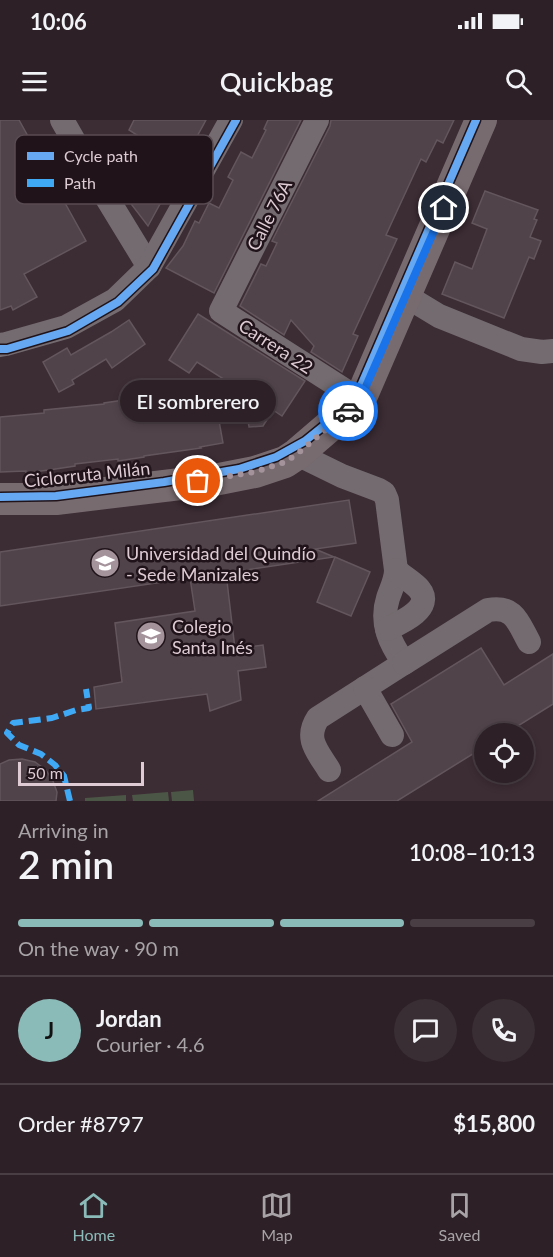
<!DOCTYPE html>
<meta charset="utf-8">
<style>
body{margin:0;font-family:Lato,sans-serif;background:#392e33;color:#f1f3f6;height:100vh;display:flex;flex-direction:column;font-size:22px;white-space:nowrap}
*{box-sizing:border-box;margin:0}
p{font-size:20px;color:#a7a3a7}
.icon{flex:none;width:33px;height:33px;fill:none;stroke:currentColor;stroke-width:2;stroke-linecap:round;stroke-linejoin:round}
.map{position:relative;height:681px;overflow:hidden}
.drawer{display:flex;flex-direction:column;background:#2d2127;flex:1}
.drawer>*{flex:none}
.tools{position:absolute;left:474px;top:603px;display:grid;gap:12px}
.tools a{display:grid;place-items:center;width:60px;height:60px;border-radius:50%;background:#2d2127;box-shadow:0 3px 9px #0003,0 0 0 2px #483e44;font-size:30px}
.scale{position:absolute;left:18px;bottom:15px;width:126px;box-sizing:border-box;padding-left:6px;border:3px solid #decbd4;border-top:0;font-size:16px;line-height:21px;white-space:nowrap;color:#decbd4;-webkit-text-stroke:4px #20141a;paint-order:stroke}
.pin{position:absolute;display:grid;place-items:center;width:51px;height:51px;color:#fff;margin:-26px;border:3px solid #fff;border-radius:50%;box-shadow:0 2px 6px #0007}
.courier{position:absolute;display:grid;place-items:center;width:60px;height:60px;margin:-30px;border:4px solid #1a73e8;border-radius:50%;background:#fff;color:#222;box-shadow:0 2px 8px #0007}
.bubble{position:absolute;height:42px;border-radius:21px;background:#2d2127;box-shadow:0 3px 9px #0003,0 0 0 2px #483e44;font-size:20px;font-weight:600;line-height:42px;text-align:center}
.head em{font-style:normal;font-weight:600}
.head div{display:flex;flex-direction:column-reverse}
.head{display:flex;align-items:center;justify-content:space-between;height:102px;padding:0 18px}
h1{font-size:39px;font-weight:600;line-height:45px}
.bar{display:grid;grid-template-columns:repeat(4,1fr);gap:9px 6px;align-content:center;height:72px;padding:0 18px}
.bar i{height:8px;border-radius:4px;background:#483e44}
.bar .current{background:#8bbbb9}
.bar p{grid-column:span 4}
.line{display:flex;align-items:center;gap:15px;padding:0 18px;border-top:2px solid #483e44}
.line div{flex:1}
.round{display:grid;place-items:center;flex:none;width:63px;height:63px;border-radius:32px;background:#392e33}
.status{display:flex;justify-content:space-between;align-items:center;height:42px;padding:0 30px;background:#2d2127;direction:ltr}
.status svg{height:16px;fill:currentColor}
header{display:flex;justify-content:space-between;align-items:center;height:78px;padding:0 18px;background:#2d2127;font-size:27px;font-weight:600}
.tabs{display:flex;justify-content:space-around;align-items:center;height:84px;border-top:2px solid #483e44;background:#2d2127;font-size:16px;color:#a7a3a7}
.tabs a{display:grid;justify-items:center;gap:3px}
.tabs .current{color:#8bbbb9}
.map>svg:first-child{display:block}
.park{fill:#4c5647}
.building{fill:#51434a;stroke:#63565c;stroke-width:1.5}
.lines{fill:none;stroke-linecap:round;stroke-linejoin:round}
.minor{stroke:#736b6f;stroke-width:24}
.major{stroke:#786b70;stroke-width:32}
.quiet{stroke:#3fa9f5;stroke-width:6;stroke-dasharray:12 6;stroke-linecap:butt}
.cycleway-casing{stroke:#20141a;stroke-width:11}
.cycleway{stroke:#66a8f1;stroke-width:8}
.done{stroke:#a5939c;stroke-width:6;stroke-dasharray:0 10.8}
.route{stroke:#1a73e8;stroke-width:8}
.labels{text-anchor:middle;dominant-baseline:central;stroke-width:5;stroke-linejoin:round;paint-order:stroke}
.street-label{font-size:18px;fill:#decbd4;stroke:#20141a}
.poi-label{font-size:18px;fill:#decbd4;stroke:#20141a;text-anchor:start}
.key{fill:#20141a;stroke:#594b52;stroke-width:1.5}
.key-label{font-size:16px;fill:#decbd4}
</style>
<div class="status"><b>10:06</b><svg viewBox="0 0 49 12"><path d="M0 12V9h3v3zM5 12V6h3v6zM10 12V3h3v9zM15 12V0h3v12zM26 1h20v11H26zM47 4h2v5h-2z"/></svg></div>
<header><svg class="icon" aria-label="menu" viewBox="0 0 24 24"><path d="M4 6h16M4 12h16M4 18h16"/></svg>Quickbag<svg class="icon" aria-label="search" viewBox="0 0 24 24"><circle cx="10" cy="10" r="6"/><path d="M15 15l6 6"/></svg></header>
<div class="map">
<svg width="553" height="681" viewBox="0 0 553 681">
<rect width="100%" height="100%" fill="#3c2c34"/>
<g class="park">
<path d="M193,670L194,681H172L171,672Z"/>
<path d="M168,672L169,681H133L132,675Z"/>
<path d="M126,675V681H85V678Z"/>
</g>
<g class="building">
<path d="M0,0H19L86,121L24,154L37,177L13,190L11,186L0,190Z"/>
<path d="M134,0H206L148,106L115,63L140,17L129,10Z"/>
<path d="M268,0H301L214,173L166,148L183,126L195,101L199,103L209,83L219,88L233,60L228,57L241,32L252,38L266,10L264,9Z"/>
<path d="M331,0H454L443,23L437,20L426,42L421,39L386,115L397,119L353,214L358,216L342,252L311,232L314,226L291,200L284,215L240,186L261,144L266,146L277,123L272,121L330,6Z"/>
<path d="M485,71L538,90L534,99L537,100L530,117L541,121L534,139L529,137L504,198L442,174L455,142L472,149L487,109L472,103Z"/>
<path d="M198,194L305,261L282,296L273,290L263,306L249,307L244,272L197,242L189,253L169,240Z"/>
<path d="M129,200L145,224L112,248L106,239L72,260L74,264L59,272L43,242L67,228L71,235L111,212Z"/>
<path d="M214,273L223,323L200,327L201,328L144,336V337L118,341V339L75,344V346L49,350L26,353V351L0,352V297L44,293V290L104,284V283L164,274L166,282Z"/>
<path d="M349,380L356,423L315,429L334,437L226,453L235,529L263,525L266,547L238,551L241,580L210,591L207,574L96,589L94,567L122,562L115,503L195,491L190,458L0,486V432Z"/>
<path d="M335,437L370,452L351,496L317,482Z"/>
<path d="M481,528L504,565L553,534V584L505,614H484V627L397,681H318L412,622L391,584Z"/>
<path d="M22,639L35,642L46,650L53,661L57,672L56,681H0V644L9,640Z"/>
</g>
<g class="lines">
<g class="minor">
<path d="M62,0L102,70L149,147"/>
<path d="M317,0L221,191L360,280"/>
<path d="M406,176L439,196L521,229L542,232L553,231"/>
<path d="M0,225L6,224L66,207L115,180L149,147L231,0"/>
<path d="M297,334L342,356L379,370L384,373L387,380L396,450C396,460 391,469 388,478C380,503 390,523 404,543L318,598C304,619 318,632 329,650"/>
<path d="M387,509C400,503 435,488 419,469C413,462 403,457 396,450"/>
<path d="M404,543L488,490C514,485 518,502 529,522"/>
<path d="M365,568L392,615"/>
</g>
<path class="major" d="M0,379H56L214,360L255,352L285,342L297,334L360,280L481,0"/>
<path class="quiet" d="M70,681L64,656L55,645L41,634L19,625L7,613L13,603L52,598L76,590L89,588L86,569"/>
<g class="cycleway-casing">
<g id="cycleway">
<path d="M0,229H7L68,211L118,182L153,149L236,0"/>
<path d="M0,377L56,376L164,362L239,349L276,337L305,321L326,304L356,277L476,0"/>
</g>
</g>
<use href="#cycleway" class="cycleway"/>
</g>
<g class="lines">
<path class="done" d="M198,361L255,352L285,342L297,334L348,291"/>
<path class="route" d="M348,291L360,280L444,88"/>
</g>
<defs>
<g id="university-disc" transform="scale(1.5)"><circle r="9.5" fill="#a5939c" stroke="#20141a"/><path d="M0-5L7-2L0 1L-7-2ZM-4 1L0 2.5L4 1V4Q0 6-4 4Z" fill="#fff"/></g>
<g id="school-disc" transform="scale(1.5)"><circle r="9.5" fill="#a5939c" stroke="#20141a"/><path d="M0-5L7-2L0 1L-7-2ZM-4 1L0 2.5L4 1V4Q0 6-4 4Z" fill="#fff"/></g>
</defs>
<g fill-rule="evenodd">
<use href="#university-disc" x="105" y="443"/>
<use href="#school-disc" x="151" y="516"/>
</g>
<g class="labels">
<g class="street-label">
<text transform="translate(269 95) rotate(-63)">Calle 76A</text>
<text transform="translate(276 226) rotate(33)">Carrera 22</text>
<text transform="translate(87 354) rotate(-6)">Ciclorruta Milán</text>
</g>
<g class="poi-label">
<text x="126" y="433">Universidad del Quindío<tspan x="126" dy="21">- Sede Manizales</tspan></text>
<text x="172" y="506">Colegio<tspan x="172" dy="21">Santa Inés</tspan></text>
</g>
</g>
<rect x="15" y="15" width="198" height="69" rx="9" class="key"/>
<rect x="27" y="32" width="27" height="8" fill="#66a8f1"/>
<rect x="27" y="59" width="27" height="8" fill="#3fa9f5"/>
<g class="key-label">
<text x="64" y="42">Cycle path</text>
<text x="64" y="69">Path</text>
</g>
</svg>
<div class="tools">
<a><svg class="icon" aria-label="locate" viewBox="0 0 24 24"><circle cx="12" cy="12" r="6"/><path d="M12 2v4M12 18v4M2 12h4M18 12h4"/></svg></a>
</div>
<div class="scale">50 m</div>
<div class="pin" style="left:198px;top:361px;background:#ea580c"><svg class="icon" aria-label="bag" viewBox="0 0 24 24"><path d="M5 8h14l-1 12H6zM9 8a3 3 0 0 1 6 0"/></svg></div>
<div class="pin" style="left:444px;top:88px;background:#1f2937"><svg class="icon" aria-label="home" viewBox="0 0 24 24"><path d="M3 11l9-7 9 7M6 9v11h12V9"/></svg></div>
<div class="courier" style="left:348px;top:291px"><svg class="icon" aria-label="car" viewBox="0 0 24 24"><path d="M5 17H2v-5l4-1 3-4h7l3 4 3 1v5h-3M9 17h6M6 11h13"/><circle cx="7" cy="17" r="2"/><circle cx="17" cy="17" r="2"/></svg></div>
<div class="bubble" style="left:120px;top:260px;width:156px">El sombrerero</div>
</div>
<section class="drawer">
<div class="head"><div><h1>2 min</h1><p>Arriving in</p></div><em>10:08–10:13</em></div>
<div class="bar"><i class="current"></i><i class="current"></i><i class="current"></i><i></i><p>On the way · 90 m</p></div>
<div class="line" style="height:108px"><b class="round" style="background:#8bbbb9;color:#111">J</b><div><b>Jordan</b><p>Courier · 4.6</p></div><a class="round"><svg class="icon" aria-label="chat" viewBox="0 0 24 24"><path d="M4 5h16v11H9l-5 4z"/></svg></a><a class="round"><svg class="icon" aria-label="phone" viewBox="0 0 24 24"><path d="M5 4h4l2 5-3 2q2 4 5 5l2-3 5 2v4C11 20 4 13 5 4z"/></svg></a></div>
<div class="line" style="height:78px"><div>Order #8797</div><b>$15,800</b></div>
</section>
<nav class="tabs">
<a class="current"><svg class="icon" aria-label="home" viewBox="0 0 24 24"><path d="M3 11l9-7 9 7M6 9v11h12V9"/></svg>Home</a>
<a><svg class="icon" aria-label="map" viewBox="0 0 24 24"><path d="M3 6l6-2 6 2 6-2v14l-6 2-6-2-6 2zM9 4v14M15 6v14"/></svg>Map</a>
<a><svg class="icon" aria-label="saved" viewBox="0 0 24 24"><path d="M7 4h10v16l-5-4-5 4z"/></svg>Saved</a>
</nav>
